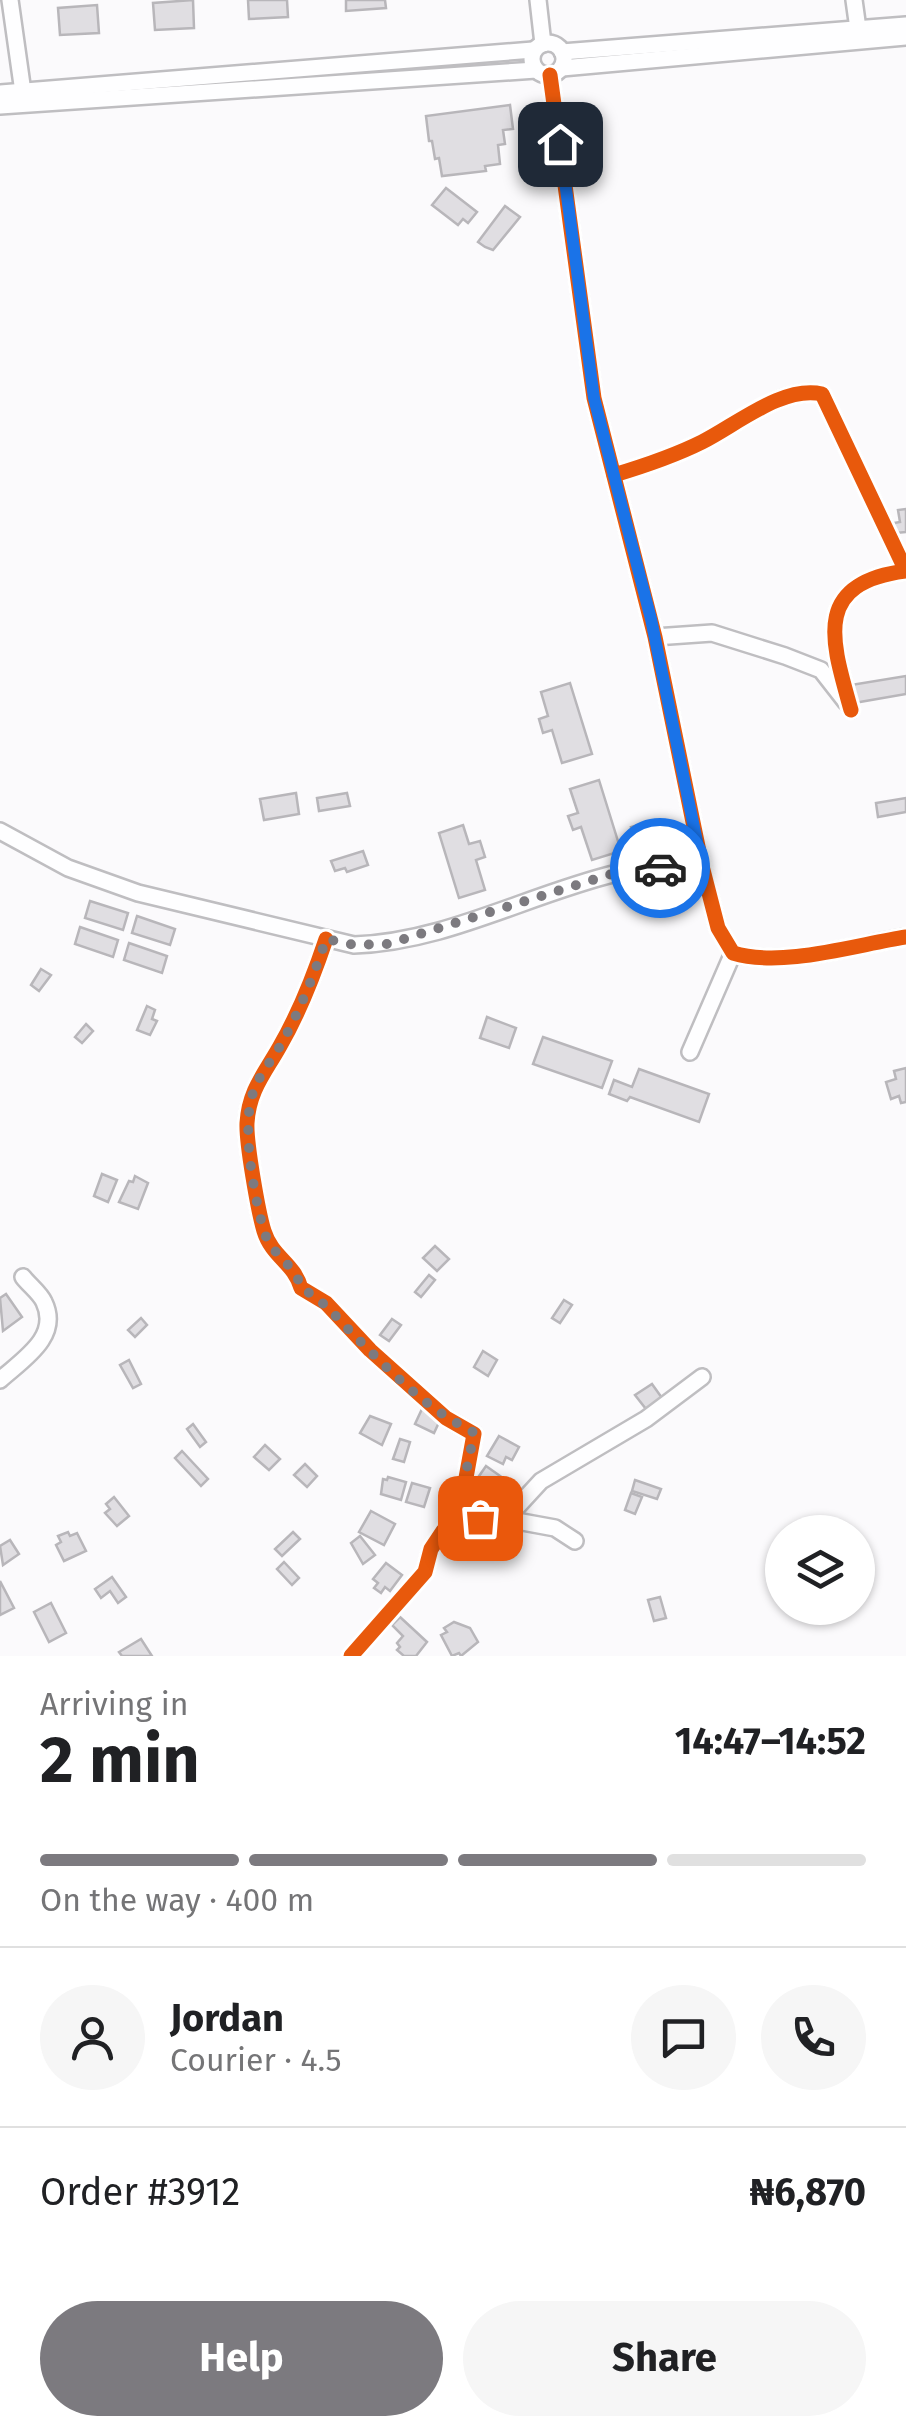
<!DOCTYPE html>
<meta charset="utf-8">
<style>
body{margin:0;font-family:"Fira Sans",sans-serif;background:#f6f6f6;color:#202124;height:100vh;display:flex;flex-direction:column;font-size:38px;white-space:nowrap}
*{box-sizing:border-box;margin:0}
p{font-size:32px;color:#757577}
.icon{flex:none;width:55px;height:55px;fill:none;stroke:currentColor;stroke-width:2;stroke-linecap:round;stroke-linejoin:round}
.map{position:relative;height:1656px;overflow:hidden}
.side{display:flex;flex-direction:column;background:#fff;flex:1}
.side>*{flex:none}
.tools{position:absolute;left:765px;top:1515px;display:grid;gap:20px}
.tools a{display:grid;place-items:center;width:110px;height:110px;border-radius:50%;background:#fff;box-shadow:0 2px 8px #0004;font-size:50px}
.pin{position:absolute;display:grid;place-items:center;width:85px;height:85px;color:#fff;margin:-42px;border-radius:20px;box-shadow:0 5px 15px #0006}
.courier{position:absolute;display:grid;place-items:center;width:100px;height:100px;margin:-50px;border:8px solid #1a73e8;border-radius:50%;background:#fff;color:#222;box-shadow:0 2px 12px #0007}
.overview em{font-style:normal;font-weight:700}
.overview div{display:flex;flex-direction:column-reverse}
.overview{display:flex;align-items:center;justify-content:space-between;height:170px;padding:0 40px}
h1{font-size:65px;font-weight:700;line-height:75px}
.bar{display:grid;grid-template-columns:repeat(4,1fr);gap:15px 10px;align-content:center;height:120px;padding:0 40px}
.bar i{height:12px;border-radius:8px;background:#e0e0e0}
.bar .active{background:#7c7a7f}
.bar p{grid-column:span 4}
.line{display:flex;align-items:center;gap:25px;padding:0 40px;border-top:2px solid #e0e0e0}
.line div{flex:1}
.round{display:grid;place-items:center;flex:none;width:105px;height:105px;border-radius:52px;background:#f6f6f6}
.action{display:flex;gap:20px;margin-top:auto;padding:20px 40px}
.action a{flex:1;height:115px;border-radius:60px;background:#7c7a7f;color:#fff;font-size:40px;font-weight:700;line-height:115px;text-align:center}
.action a+a{background:#f6f6f6;color:#202124}
.map>svg:first-child{display:block}
.building{fill:#e0dee2;stroke:#b8b6ba;stroke-width:2.5}
.lines{fill:none;stroke-linecap:round;stroke-linejoin:round}
.minor-casing{stroke:#bfbec1;stroke-width:20}
.minor{stroke:#fefeff;stroke-width:15}
.cycleway-casing{stroke:#fff;stroke-width:21}
.cycleway{stroke:#e8590c;stroke-width:15}
.done{stroke:#7c7a7f;stroke-width:10;stroke-dasharray:0 18}
.route{stroke:#1a73e8;stroke-width:12}
</style>
<div class="map">
<svg width="906" height="1656" viewBox="0 0 906 1656">
<rect width="100%" height="100%" fill="#fbfafc"/>
<g class="building">
<path d="M193,0L194,28L155,30L153,3Z"/>
<path d="M248,0H287L288,17L249,19Z"/>
<path d="M346,0H385L386,8L346,11Z"/>
<path d="M97,5L99,33L60,35L58,8Z"/>
<path d="M510,105L513,129L503,130L505,144L498,145L500,164L485,166L486,171L442,176L439,158L435,159L432,141H429L426,116Z"/>
<path d="M446,188L477,212L468,223L463,219L458,225L432,205Z"/>
<path d="M505,206L520,217L493,250L485,247L478,242Z"/>
<path d="M906,509V532L896,533L894,523L900,522L898,510Z"/>
<path d="M906,676V694L854,703L851,685Z"/>
<path d="M570,683L592,754L562,763L552,730L543,733L539,719L548,716L541,692Z"/>
<path d="M599,780L621,851L592,860L581,827L573,830L568,816L578,813L570,789Z"/>
<path d="M296,793L299,814L264,820L260,799Z"/>
<path d="M347,793L350,806L319,811L317,798Z"/>
<path d="M906,798V812L878,817L876,803Z"/>
<path d="M645,823L651,842L637,846L631,827Z"/>
<path d="M463,825L469,844L480,841L485,857L476,860L485,890L459,898L439,833Z"/>
<path d="M363,851L368,865L347,872L345,868L335,871L331,861Z"/>
<path d="M90,901L128,913L123,930L85,918Z"/>
<path d="M137,916L175,929L170,945L132,933Z"/>
<path d="M80,927L118,940L113,957L75,944Z"/>
<path d="M129,943L167,956L162,973L124,960Z"/>
<path d="M41,969L51,975L39,991L31,985Z"/>
<path d="M147,1006L155,1010L152,1019L157,1021L150,1035L137,1030Z"/>
<path d="M487,1017L516,1028L509,1048L480,1038Z"/>
<path d="M86,1024L93,1031L82,1043L75,1037Z"/>
<path d="M543,1037L612,1061L602,1088L533,1064Z"/>
<path d="M906,1068V1102L901,1103L899,1096L891,1099L886,1082L896,1079L894,1071Z"/>
<path d="M639,1069L709,1094L699,1122L630,1097L627,1101L609,1094L614,1080L632,1087Z"/>
<path d="M102,1174L117,1180L108,1202L94,1196Z"/>
<path d="M135,1176L148,1183L138,1209L119,1202L129,1181L133,1182Z"/>
<path d="M435,1246L449,1259L437,1271L423,1258Z"/>
<path d="M429,1275L435,1280L421,1297L415,1292Z"/>
<path d="M6,1294L22,1317L3,1331L0,1298Z"/>
<path d="M564,1300L572,1305L560,1323L552,1318Z"/>
<path d="M141,1318L147,1325L135,1337L128,1330Z"/>
<path d="M392,1319L401,1325L389,1341L380,1335Z"/>
<path d="M483,1351L497,1360L488,1376L474,1367Z"/>
<path d="M129,1360L141,1384L133,1388L120,1365Z"/>
<path d="M652,1384L662,1398L646,1409L635,1395Z"/>
<path d="M422,1409L441,1418L434,1433L415,1424Z"/>
<path d="M370,1416L391,1424L382,1445L360,1433Z"/>
<path d="M193,1424L206,1442L200,1447L187,1429Z"/>
<path d="M499,1436L519,1447L512,1460L506,1457L503,1464L487,1456Z"/>
<path d="M400,1439L410,1442L404,1462L393,1459Z"/>
<path d="M265,1445L280,1459L269,1470L254,1457Z"/>
<path d="M182,1451L208,1479L201,1486L175,1458Z"/>
<path d="M305,1464L317,1476L307,1487L294,1475Z"/>
<path d="M486,1466L503,1478L494,1491L477,1479Z"/>
<path d="M388,1477L406,1482L401,1500L381,1494L383,1479L387,1480Z"/>
<path d="M635,1480L661,1489L657,1499L632,1491Z"/>
<path d="M412,1483L430,1488L424,1507L406,1502Z"/>
<path d="M631,1493L642,1497L635,1514L625,1510Z"/>
<path d="M114,1497L129,1516L117,1526L105,1513L110,1509L106,1504Z"/>
<path d="M371,1511L395,1524L384,1545L359,1532Z"/>
<path d="M68,1532L70,1536L77,1533L86,1551L64,1561L56,1545L61,1542L58,1536Z"/>
<path d="M293,1532L300,1539L282,1556L275,1549Z"/>
<path d="M360,1536L375,1555L363,1564L351,1543Z"/>
<path d="M10,1540L19,1554L3,1565L0,1546Z"/>
<path d="M284,1562L299,1578L292,1585L277,1569Z"/>
<path d="M386,1563L402,1575L390,1591L385,1587L381,1593L374,1588L378,1583L373,1579Z"/>
<path d="M112,1577L126,1597L118,1603L110,1591L101,1598L95,1589Z"/>
<path d="M0,1581L14,1608L0,1615Z"/>
<path d="M660,1597L666,1618L654,1621L648,1600Z"/>
<path d="M51,1603L66,1633L49,1642L34,1612Z"/>
<path d="M400,1617L427,1642L416,1656H404L397,1650L400,1647L397,1643L403,1636L392,1625Z"/>
<path d="M454,1622L470,1628L478,1642L461,1656L459,1653L452,1656L441,1635L447,1632L444,1628Z"/>
<path d="M141,1639L152,1656H122L119,1652Z"/>
</g>
<g class="lines">
<g class="minor-casing">
<g id="minor">
<path d="M10,0L23,92"/>
<path d="M538,0L543,44"/>
<path d="M854,0L859,36"/>
<circle cx="548" cy="59" r="16"/>
<path d="M562,52L906,25"/>
<path d="M562,68L906,37"/>
<path d="M550,75L594,398L655,637L702,866L718,928L733,953C782,968 855,945 906,937"/>
<path d="M0,93L533,50"/>
<path d="M0,106L536,70"/>
<path d="M614,475C644,466 674,456 702,442C736,425 783,385 822,394L906,571C811,583 832,642 851,710"/>
<path d="M655,637L712,633L785,656L821,670L846,702"/>
<path d="M0,831L68,868L138,893L354,945C446,942 529,894 617,873C644,866 674,867 702,866"/>
<path d="M326,939C314,975 299,1013 280,1046C265,1073 249,1090 247,1123C246,1142 258,1211 264,1231C272,1257 294,1263 301,1288L326,1303L370,1350L446,1418L474,1434L459,1516L443,1531L431,1549L425,1572L351,1656"/>
<path d="M690,1052L733,953"/>
<path d="M0,1380C22,1360 61,1337 44,1302C40,1293 29,1285 23,1277"/>
<path d="M459,1516L506,1519L541,1481L646,1419L702,1377"/>
<path d="M506,1519L555,1528L575,1541"/>
</g>
</g>
<use href="#minor" class="minor"/>
<g class="cycleway-casing">
<g id="cycleway">
<path d="M550,75L594,398L655,637L702,866L718,928L733,953C782,968 855,945 906,937"/>
<path d="M614,475C644,466 674,456 702,442C736,425 783,385 822,394L906,571C811,583 832,642 851,710"/>
<path d="M326,939C314,975 299,1013 280,1046C265,1073 249,1090 247,1123C246,1142 258,1211 264,1231C272,1257 294,1263 301,1288L326,1303L370,1350L446,1418L474,1434L459,1516L443,1531L431,1549L425,1572L351,1656"/>
</g>
</g>
<use href="#cycleway" class="cycleway"/>
</g>
<g class="lines">
<path class="done" d="M480,1518L459,1516L465,1500L464,1482L474,1434L472,1431C425,1409 384,1365 347,1328C332,1312 321,1299 301,1288C295,1263 272,1257 264,1231C254,1196 243,1135 251,1100C256,1078 269,1065 280,1046C299,1013 314,975 326,939L354,945L388,944L615,873L660,868"/>
<path class="route" d="M560,144L594,398L651,619L702,866L660,868"/>
</g>
</svg>
<div class="tools">
<a><svg class="icon" aria-label="layers" viewBox="0 0 24 24"><path d="M12 4l9 5-9 5-9-5zM3 14l9 5 9-5"/></svg></a>
</div>
<div class="pin" style="left:480px;top:1518px;background:#ea580c"><svg class="icon" aria-label="bag" viewBox="0 0 24 24"><path d="M5 8h14l-1 12H6zM9 8a3 3 0 0 1 6 0"/></svg></div>
<div class="pin" style="left:560px;top:144px;background:#1f2937"><svg class="icon" aria-label="home" viewBox="0 0 24 24"><path d="M3 11l9-7 9 7M6 9v11h12V9"/></svg></div>
<div class="courier" style="left:660px;top:868px"><svg class="icon" aria-label="car" viewBox="0 0 24 24"><path d="M5 17H2v-5l4-1 3-4h7l3 4 3 1v5h-3M9 17h6M6 11h13"/><circle cx="7" cy="17" r="2"/><circle cx="17" cy="17" r="2"/></svg></div>
</div>
<section class="side">
<div class="overview"><div><h1>2 min</h1><p>Arriving in</p></div><em>14:47–14:52</em></div>
<div class="bar"><i class="active"></i><i class="active"></i><i class="active"></i><i></i><p>On the way · 400 m</p></div>
<div class="line" style="height:180px"><a class="round"><svg class="icon" aria-label="person" viewBox="0 0 24 24"><circle cx="12" cy="8" r="4"/><path d="M4 21q1-7 8-7t8 7"/></svg></a><div><b>Jordan</b><p>Courier · 4.5</p></div><a class="round"><svg class="icon" aria-label="chat" viewBox="0 0 24 24"><path d="M4 5h16v11H9l-5 4z"/></svg></a><a class="round"><svg class="icon" aria-label="phone" viewBox="0 0 24 24"><path d="M5 4h4l2 5-3 2q2 4 5 5l2-3 5 2v4C11 20 4 13 5 4z"/></svg></a></div>
<div class="line" style="height:130px"><div>Order #3912</div><b>₦6,870</b></div>
<div class="action"><a>Help</a><a>Share</a></div>
</section>
